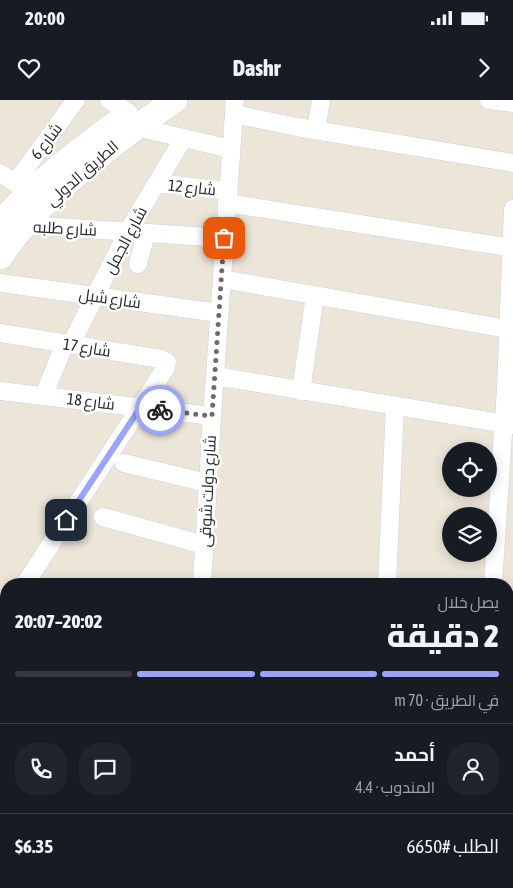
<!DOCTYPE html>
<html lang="ar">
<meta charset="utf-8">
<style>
body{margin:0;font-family:"Asap Condensed",Cairo,sans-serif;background:#20242c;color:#f1f3f6;direction:rtl;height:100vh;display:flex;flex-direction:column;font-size:19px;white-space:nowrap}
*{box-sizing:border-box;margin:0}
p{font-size:16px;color:#9ea1a6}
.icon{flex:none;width:28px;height:28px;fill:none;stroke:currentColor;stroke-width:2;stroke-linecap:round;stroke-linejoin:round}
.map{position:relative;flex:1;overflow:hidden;direction:ltr}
.side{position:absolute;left:0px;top:478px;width:514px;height:311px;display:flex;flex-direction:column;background:#171b24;border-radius:20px 20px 0 0;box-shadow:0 2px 12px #0003;direction:rtl}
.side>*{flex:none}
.fabs{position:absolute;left:442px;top:342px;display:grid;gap:10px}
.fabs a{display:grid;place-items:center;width:55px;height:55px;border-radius:50%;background:#171b24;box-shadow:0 2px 12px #0003;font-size:25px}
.pin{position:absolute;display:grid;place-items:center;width:42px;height:42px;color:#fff;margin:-21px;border-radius:10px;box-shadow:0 2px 8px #0006}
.courier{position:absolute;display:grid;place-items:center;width:50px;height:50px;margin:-25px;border:4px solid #9ca4fa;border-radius:50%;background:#fff;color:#222;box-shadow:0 1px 6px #0007}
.head em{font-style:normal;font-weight:800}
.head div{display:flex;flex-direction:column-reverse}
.head{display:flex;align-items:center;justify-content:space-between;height:85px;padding:0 15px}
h1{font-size:32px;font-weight:800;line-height:38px}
.bar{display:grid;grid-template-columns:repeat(4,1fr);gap:8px 5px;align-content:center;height:60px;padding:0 15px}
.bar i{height:6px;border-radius:4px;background:#363941}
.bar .active{background:#9ca4fa}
.bar p{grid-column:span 4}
.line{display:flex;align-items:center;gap:12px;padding:0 15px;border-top:1px solid #363941}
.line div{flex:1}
.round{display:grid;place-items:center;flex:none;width:52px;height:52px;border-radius:20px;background:#20242c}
.status{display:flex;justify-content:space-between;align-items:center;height:35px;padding:0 25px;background:#171b24;direction:ltr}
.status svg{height:14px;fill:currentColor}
header{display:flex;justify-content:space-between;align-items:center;height:65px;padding:0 15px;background:#171b24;font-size:22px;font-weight:800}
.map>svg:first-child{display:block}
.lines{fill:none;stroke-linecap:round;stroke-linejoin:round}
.street-casing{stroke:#ced0e3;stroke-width:19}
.secondary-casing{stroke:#ced0e3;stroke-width:26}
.street{stroke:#fff;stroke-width:18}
.secondary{stroke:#fff;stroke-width:25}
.done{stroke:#6d6b67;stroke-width:5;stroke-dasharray:0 9}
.route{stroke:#9ca4fa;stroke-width:6}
.labels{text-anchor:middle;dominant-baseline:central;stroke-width:5;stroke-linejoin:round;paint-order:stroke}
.street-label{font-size:16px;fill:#292929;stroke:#fff}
</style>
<div class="status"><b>20:00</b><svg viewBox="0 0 49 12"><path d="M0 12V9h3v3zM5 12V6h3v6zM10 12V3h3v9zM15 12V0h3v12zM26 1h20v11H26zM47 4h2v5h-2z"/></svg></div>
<header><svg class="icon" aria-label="forward" viewBox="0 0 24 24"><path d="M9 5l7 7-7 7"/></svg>Dashr<svg class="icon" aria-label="heart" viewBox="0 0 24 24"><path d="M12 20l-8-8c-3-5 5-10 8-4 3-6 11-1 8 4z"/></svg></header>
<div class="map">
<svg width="513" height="788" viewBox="0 0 513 788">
<rect width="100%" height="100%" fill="#ece6d9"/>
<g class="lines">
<g class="street-casing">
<g id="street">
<path d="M109,0L129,13"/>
<path d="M489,0L513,3"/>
<path d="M234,14L297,27L513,63"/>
<path d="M136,27L231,49"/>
<path d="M316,30L321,0"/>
<path d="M0,73L25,89"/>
<path d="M15,83L76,0"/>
<path d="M156,83L228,91"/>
<path d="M227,103L513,148"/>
<path d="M25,125L225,138"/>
<path d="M138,164L146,133"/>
<path d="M222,179L513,230"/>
<path d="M0,183L219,213"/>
<path d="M0,233L161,259L167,262L165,269L25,484"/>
<path d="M71,244L128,131L183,39"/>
<path d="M215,276L513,325"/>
<path d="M0,291L212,316"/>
<path d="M301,291L315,195"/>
<path d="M44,295L65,243"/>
<path d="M124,363L207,383"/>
<path d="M103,417L204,445"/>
<path d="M202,484L212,316L235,0"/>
<path d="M387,484L395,306"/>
<path d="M493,484L506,289L513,109"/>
<path d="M0,521L6,512"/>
<path d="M0,653L6,655"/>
<path d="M508,694L513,695"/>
<path d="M0,723L6,724"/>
<path d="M186,788L187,782"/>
<path d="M473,788L474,782"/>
</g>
</g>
<g class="secondary-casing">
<g id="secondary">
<path d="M0,123C34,84 75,54 116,23"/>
<path d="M0,157C39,98 117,40 175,0"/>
</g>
</g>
<use href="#street" class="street"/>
<use href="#secondary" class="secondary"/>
</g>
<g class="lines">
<path class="done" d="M160,310L212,316L224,138"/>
<path class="route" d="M66,420L140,308L160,310"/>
</g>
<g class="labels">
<g class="street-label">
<text transform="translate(46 41) rotate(-53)">شارع 6</text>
<text transform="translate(82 73) rotate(-41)">الطريق الدولي</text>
<text transform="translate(192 87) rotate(6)">شارع 12</text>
<text transform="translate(65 128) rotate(3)">شارع طلبه</text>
<text transform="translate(125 140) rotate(-62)">شارع الجمل</text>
<text transform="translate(110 198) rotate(8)">شارع شبل</text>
<text transform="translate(87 247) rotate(9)">شارع 17</text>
<text transform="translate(91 301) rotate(7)">شارع 18</text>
<text transform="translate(207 391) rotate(-87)">شارع دولت شوقى</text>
</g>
</g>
</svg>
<div class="fabs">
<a><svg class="icon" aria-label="locate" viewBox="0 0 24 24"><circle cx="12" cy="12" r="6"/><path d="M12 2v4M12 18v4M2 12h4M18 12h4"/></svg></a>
<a><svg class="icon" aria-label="layers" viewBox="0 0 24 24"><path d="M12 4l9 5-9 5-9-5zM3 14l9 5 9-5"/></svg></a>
</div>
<div class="pin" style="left:224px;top:138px;background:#ea580c"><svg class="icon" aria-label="bag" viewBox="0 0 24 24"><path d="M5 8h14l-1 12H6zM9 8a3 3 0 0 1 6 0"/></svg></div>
<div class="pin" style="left:66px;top:420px;background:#1f2937"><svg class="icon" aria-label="home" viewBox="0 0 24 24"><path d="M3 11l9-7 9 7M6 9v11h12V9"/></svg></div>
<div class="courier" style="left:160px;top:310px"><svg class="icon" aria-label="bike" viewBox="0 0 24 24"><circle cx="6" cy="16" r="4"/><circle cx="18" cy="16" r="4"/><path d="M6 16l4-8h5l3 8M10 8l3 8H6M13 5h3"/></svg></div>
<section class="side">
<div class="head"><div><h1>2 دقيقة</h1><p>يصل خلال</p></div><em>20:02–20:07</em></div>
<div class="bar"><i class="active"></i><i class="active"></i><i class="active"></i><i></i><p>في الطريق · 70 m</p></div>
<div class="line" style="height:90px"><a class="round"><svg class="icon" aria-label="person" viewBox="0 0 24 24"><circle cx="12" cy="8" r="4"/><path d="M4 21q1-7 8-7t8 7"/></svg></a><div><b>أحمد</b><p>المندوب · 4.4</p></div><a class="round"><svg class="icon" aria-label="chat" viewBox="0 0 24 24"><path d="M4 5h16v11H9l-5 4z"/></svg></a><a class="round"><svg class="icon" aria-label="phone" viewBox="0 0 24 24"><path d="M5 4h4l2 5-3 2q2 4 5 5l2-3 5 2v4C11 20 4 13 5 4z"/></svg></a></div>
<div class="line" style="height:65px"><div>الطلب #6650</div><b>$6.35</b></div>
</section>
</div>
